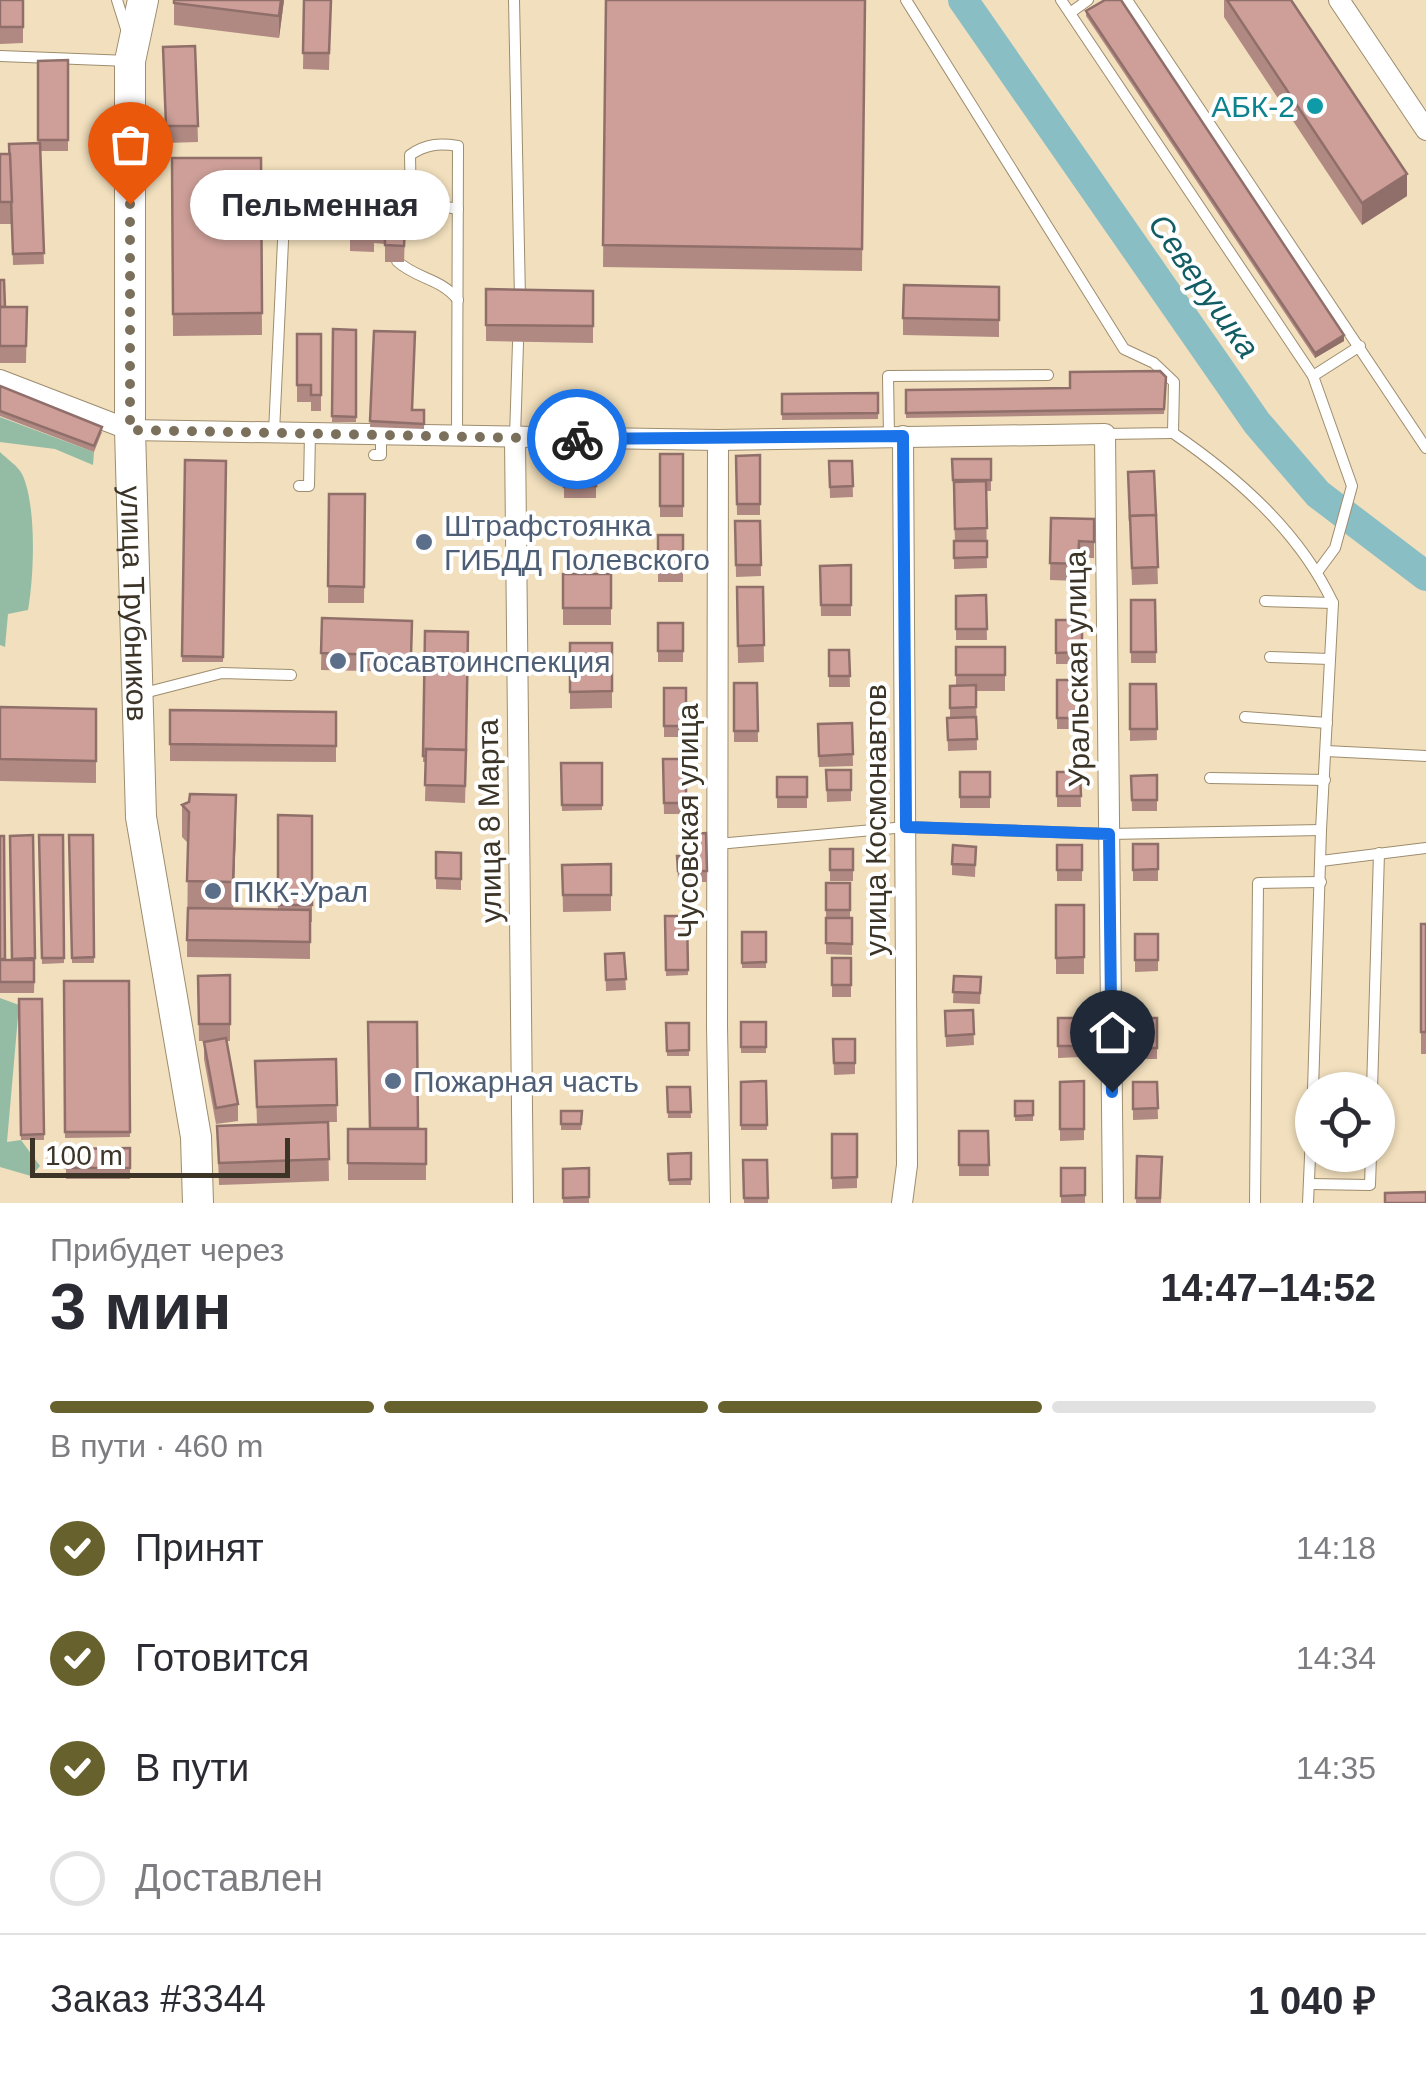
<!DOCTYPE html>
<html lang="ru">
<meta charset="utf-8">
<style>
body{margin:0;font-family:Arial,sans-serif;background:#f7f7f7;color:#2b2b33;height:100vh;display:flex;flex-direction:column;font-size:38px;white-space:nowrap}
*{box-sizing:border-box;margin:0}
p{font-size:32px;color:#7c7c81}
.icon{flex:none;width:55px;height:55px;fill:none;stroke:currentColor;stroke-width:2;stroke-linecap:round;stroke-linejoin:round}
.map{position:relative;height:1203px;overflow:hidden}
.sheet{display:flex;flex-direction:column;background:#fff;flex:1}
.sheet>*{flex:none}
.fabs{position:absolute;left:1295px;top:1072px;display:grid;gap:20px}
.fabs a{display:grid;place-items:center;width:100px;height:100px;border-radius:50%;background:#fff;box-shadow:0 2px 8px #0004;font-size:50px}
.scale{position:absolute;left:30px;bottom:25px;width:260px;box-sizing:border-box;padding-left:10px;border:5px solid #3b3427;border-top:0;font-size:28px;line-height:35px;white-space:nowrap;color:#3b3427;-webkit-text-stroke:8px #fff;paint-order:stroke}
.pin{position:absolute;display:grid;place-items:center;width:85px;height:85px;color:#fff;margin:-102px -42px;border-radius:50% 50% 50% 0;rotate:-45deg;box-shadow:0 0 10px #0007}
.pin .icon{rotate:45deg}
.courier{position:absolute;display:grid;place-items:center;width:100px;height:100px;margin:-50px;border:8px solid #1a73e8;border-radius:50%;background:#fff;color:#222;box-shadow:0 2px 12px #0007}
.bubble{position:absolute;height:70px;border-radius:35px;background:#fff;box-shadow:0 2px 8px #0004;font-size:32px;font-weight:700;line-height:70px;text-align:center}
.overview em{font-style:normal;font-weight:700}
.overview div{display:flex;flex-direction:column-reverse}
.overview{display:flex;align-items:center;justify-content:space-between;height:170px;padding:0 50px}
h1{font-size:65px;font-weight:700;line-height:75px}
.bar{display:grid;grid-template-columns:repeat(4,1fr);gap:15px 10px;align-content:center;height:120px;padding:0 50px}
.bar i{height:12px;border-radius:8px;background:#e1e1e2}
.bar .current{background:#67612d}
.bar p{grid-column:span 4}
.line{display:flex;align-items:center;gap:25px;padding:0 50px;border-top:2px solid #e1e1e2}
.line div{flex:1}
ol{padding:0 50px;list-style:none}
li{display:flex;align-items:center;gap:30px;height:110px}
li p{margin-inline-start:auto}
li .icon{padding:10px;border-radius:50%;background:#67612d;color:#fff;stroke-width:4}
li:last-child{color:#7c7c81}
li i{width:55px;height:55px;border:5px solid #e1e1e2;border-radius:50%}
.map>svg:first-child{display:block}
.forest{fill:#94bca5}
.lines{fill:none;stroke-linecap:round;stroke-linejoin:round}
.river{stroke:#8abec5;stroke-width:30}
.lane-casing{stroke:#9e8d6e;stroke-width:12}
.street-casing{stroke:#9e8d6e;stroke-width:22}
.primary-casing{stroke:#9e8d6e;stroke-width:32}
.lane{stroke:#fff;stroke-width:10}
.street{stroke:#fff;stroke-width:20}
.primary{stroke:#fff;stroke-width:30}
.wall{fill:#b08983}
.shaded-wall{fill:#906f6a}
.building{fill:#cd9f98;stroke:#906f6a;stroke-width:2.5}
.done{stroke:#7b705c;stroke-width:10;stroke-dasharray:0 18}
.route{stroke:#1a73e8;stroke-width:12}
.culture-dot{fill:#0f9aa8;stroke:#fff;stroke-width:4}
.service-dot{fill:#5c6f8a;stroke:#fff;stroke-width:4}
.labels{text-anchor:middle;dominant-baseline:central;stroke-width:8;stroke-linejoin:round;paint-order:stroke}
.culture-label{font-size:30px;fill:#0d838f;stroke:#fff;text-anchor:end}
.service-label{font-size:30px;fill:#4e5e75;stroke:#fff;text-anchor:start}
.street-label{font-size:30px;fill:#3b3427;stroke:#fff}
.water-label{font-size:32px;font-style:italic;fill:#125c63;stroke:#fff}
</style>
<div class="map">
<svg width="1426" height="1203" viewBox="0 0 1426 1203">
<rect width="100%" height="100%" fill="#f1dfbd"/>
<g class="forest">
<path d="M0,417L94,452L93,465L55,449L0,442Z"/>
<path d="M0,452C7,459 18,466 22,474C37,505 34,577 28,610L8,614L5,647L0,645Z"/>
<path d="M0,998L19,1005L7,1142L21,1140L40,1166L31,1176L0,1167Z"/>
</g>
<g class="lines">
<path class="river" d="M963,0L1257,423L1318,494L1426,576"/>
<g class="lane-casing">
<g id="lane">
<path d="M117,0L127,32"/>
<path d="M514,0L520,299"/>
<path d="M906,0L1124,349L1154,363L1174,382L1173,433L1105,434"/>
<path d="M1061,0L1313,376L1352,486L1335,548L1318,571"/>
<path d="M1127,0L1426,448"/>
<path d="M1070,13L1088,0"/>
<path d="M0,56L129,61"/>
<path d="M411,209L435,205L458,209"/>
<path d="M398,224L411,209L410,155C426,144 439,143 458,146L457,437"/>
<path d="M397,251V261C416,279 441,278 458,300"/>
<path d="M1313,376L1360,346"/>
<path d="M274,432L285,199"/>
<path d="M1173,433C1237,477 1299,531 1333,603L1321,830L1313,1090"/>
<path d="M889,436L888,376L1048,375"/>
<path d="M515,437L518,343"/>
<path d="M374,455H381V435"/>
<path d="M299,486H309L310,433"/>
<path d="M1265,601L1333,603"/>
<path d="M1270,657L1330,659"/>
<path d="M144,693L222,673L291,675"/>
<path d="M1245,717L1327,723"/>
<path d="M1326,751L1426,756"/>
<path d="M1210,778L1325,780"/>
<path d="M718,844L906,827L1109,834L1321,830"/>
<path d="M1321,861L1426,848"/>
<path d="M1372,1090L1379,853"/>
<path d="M1310,1184L1370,1185L1371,1155"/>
<path d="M1255,1203L1258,883L1321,882"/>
<path d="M1308,1203L1312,1111"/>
</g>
</g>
<g class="street-casing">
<g id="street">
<path d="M1339,0L1426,130"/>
<path d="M0,380L130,430L718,440L1105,434L1113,1203"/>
<path d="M515,438L523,1203"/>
<path d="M718,440L717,1026L720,1203"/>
<path d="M902,1203L907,1165L903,436"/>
</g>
</g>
<g class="primary-casing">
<g id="primary">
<path id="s1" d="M143,0L130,61V430L141,817L196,1137L198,1203"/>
</g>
</g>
<use href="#lane" class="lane"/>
<use href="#street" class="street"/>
<use href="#primary" class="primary"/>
</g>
<g class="wall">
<path d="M0,0H23V43L0,44Z"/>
<path d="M174,0H284L279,38L174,25Z"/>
<path d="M304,0H331L329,70L303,69Z"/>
<path d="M606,0H865L862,271L603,267Z"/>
<path d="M1224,0H1291L1407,196L1362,225L1224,17Z"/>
<path d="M1086,11L1344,341L1315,358L1086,16Z"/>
<path d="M195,46L198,142L166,143L163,47Z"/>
<path d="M68,60V151H40L44,264L13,265L12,224H0V154H9L38,143V61Z"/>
<path d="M172,158H261L262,335L173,336Z"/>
<path d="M406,203L404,262H385V244L374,243V252L350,251V212L373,220H386Z"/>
<path d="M0,280L5,307H27L26,363H0Z"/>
<path d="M999,287V337L903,335V318Z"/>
<path d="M486,289L593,291V343L486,341Z"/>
<path d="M333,329L356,330V422H332Z"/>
<path d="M374,331L412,410H424V429L370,427Z"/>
<path d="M297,334H321V411H311V402H297Z"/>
<path d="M1166,377L1164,414L906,418V390L1070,388Z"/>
<path d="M0,386L102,432L94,452L0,416Z"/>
<path d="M878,393V419L782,420V394Z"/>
<rect x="660" y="454" width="23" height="63"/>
<path d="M760,455V515H737L736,456Z"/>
<path d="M952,459H991V491H986L987,568L954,569V541H955Z"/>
<path d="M185,460L226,461L223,662H182Z"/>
<path d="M829,461H852L853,497L830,498Z"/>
<path d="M564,462L596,486V498H564Z"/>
<path d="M1154,471L1158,584L1132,585L1128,472Z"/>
<path d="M329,494H365L364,603H328Z"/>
<path d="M1051,518L1094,519V558H1079L1078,581L1050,580Z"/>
<path d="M735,521H760L761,576L736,577Z"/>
<rect x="658" y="535" width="25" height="47"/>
<path d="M851,565V616H821L820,566Z"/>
<rect x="563" y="574" width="48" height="51"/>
<path d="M737,587H763L764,662L738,663Z"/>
<path d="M986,595L987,640H956V596Z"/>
<path d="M1131,600H1155L1156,663H1131Z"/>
<path d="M322,618L412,621L411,672L321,670Z"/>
<rect x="1056" y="620" width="26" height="44"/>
<rect x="658" y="623" width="25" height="39"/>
<path d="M425,631L466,767L465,803L425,801L426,762H423Z"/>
<path d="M570,643H612V708L570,709Z"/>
<path d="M956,647H1005V691H976L977,750L948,751L947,718H950V686H956Z"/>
<path d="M829,650H849L850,687H829Z"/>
<path d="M1057,680L1081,718V729H1057Z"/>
<path d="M734,683H757L758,742H734Z"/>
<path d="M1130,684H1156L1157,740L1130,741Z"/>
<rect x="664" y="688" width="22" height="49"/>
<path d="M0,707L96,709V783L0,781Z"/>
<path d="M170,710L336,712V762L170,761Z"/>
<path d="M852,723L853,766L819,767L818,724Z"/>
<path d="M663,759H686V814H664Z"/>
<path d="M561,763H602V810L562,811Z"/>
<path d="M826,770H851V801L827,802Z"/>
<rect x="960" y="772" width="30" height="36"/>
<path d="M1057,772H1080L1081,807H1057Z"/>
<path d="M1157,775V811H1132L1131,776Z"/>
<rect x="777" y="777" width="30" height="31"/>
<path d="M182,805L236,828L233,908L278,909V815L312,816V922H310V959L187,957L188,843L182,837Z"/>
<path d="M39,835H63L64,963L42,964Z"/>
<path d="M69,835H93L94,963H72Z"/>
<path d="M0,836L5,960H12L10,836L35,958L34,993H0Z"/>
<rect x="1133" y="844" width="25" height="37"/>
<rect x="1057" y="845" width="25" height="36"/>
<path d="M976,847L975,877L952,875V864Z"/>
<rect x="830" y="849" width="23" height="32"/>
<path d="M436,852L461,853V890L436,889Z"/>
<path d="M677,856L707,871V882H678Z"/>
<path d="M611,864V911L563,912L562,865Z"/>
<path d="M826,883H850V918H852V955L826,954Z"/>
<rect x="1056" y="905" width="28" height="69"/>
<path d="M665,916H687L688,975L666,976Z"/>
<rect x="1421" y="924" width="5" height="130"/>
<rect x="742" y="932" width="24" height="36"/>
<path d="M1135,934H1158V971L1135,972Z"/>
<path d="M624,953L626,990L606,991L605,954Z"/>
<rect x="832" y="958" width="19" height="39"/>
<path d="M230,975V1041H227L238,1104V1121L216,1124L204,1059V1042L210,1041H199L198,976Z"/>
<path d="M954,976L981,977L980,1004L953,1003Z"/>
<path d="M64,981H129L130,1137L65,1138Z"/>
<path d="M19,999H42L44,1140H21Z"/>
<path d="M973,1010L974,1045L946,1047L945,1011Z"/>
<path d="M1058,1018L1082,1046V1057L1058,1058Z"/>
<path d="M1134,1018L1157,1048V1059H1134Z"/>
<path d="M417,1022L418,1129H426V1180H348V1129H370Z"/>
<rect x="741" y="1022" width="25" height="31"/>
<path d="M666,1023H689V1056H667Z"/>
<path d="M833,1039H855V1074L834,1075Z"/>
<path d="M336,1059L337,1122H328L329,1181L219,1185L217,1126L322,1122L257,1124L255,1061Z"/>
<path d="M766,1081L767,1130H741V1082Z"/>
<path d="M1084,1081V1140L1060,1141V1082Z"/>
<path d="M1133,1082H1157L1158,1119L1133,1120Z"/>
<path d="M667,1087H690L691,1118H668Z"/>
<rect x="1015" y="1101" width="18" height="20"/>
<path d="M561,1111H582L581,1130H561Z"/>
<path d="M959,1131H988L989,1176H959Z"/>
<path d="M832,1134H857V1188L832,1189Z"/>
<path d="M130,1148V1179H66V1149Z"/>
<path d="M691,1153V1185H669L668,1154Z"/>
<path d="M1137,1156L1162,1157L1161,1203H1136Z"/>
<path d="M743,1160H767L768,1203H744Z"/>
<path d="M589,1168V1203H563V1169Z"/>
<rect x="1061" y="1168" width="24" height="35"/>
</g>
<g class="shaded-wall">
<path d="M281,0H284L279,38V16Z"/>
<path d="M1407,174V196L1362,225V203Z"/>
<path d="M1344,335V341L1315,358V353Z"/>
<path d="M236,795V828L233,914V882Z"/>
</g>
<g class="building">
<rect x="0" y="0" width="23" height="27"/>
<path d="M174,0H281L279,16L174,3Z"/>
<path d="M304,0H331L329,53H303Z"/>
<path d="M606,0H865L862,249L603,245Z"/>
<path d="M1105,0H1121L1344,335L1315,353L1086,11Z"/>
<path d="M1227,0H1291L1407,174L1362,203Z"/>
<path d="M195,46L198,126H166L163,47Z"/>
<path d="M68,60V140H38V61Z"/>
<path d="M40,143L44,253L13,254L9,144Z"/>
<path d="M0,154H10L12,202H0Z"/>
<path d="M172,158H261L262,313L173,314Z"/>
<path d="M387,202L406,203L404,246L385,245V227L374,226V236L350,235V212L373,213V220H386Z"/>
<path d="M0,280H4L5,307H0Z"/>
<path d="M904,285L999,287V320L903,318Z"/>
<path d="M486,289L593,291V326L486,325Z"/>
<path d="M0,307H27L26,346H0Z"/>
<path d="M333,329L356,330V417L332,416Z"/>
<path d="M374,331L415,332L412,410H424V424L370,421Z"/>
<path d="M297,334H321V395H311V385H297Z"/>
<path d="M1160,371L1166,377L1164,409L906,413V390L1070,388V372Z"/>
<path d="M0,386L102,427L94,446L0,411Z"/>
<path d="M878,393V413L782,414V394Z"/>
<rect x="660" y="454" width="23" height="52"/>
<path d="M760,455V504H737L736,456Z"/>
<path d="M952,459H991V480H953Z"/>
<path d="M185,460L226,461L223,657L182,656Z"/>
<path d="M829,461H852L853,486L830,487Z"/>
<path d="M564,462H596V486L564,487Z"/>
<path d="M1154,471L1156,515L1130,516V521L1128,472Z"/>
<path d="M986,481L987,528L955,529L954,482Z"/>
<path d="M329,494H365L364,587L328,586Z"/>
<path d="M1156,515L1158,567L1132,568L1130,516Z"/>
<path d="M1051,518L1094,519V542L1079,541L1078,564L1050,563Z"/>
<path d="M735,521H760L761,565H736Z"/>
<rect x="658" y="535" width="25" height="36"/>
<path d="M954,541H987V557L954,558Z"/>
<path d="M851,565V605H821L820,566Z"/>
<rect x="563" y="574" width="48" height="34"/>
<path d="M737,587H763L764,645L738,646Z"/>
<path d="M986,595L987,629H956V596Z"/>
<path d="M1131,600H1155L1156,652H1131Z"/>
<path d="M322,618L412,621L411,656L321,653Z"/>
<path d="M1056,620H1082V652L1056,653Z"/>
<rect x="658" y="623" width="25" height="28"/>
<path d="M425,631L468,632L466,750L426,749V756H423Z"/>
<path d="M570,643H612V691L570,692Z"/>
<rect x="956" y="647" width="49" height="28"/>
<path d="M829,650H849L850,676H829Z"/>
<path d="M1057,680H1080L1081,718H1057Z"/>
<path d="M734,683H757L758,731H734Z"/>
<path d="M1130,684H1156L1157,729H1130Z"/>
<path d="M976,685V707L950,708V686Z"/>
<rect x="664" y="688" width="22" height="38"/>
<path d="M0,707L96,709V761L0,759Z"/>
<path d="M170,710L336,712V746L170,744Z"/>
<path d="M976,717L977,739L948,740L947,718Z"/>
<path d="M852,723L853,754L819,756L818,724Z"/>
<path d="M426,749L466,750L465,786L425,785Z"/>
<path d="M663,759H686V803H664Z"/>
<path d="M561,763H602V805H562Z"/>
<path d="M826,770H851V790H827Z"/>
<rect x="960" y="772" width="30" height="25"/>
<path d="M1057,772H1080L1081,796H1057Z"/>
<path d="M1157,775V800H1132L1131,776Z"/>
<rect x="777" y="777" width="30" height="20"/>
<path d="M190,794L236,795L233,882L187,881L189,812L182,805L189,802Z"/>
<path d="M278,815L312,816V905H278Z"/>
<path d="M706,833L707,871H678L677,856H693L692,834Z"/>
<path d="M33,835L35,958L12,959L10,836Z"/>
<path d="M39,835H63L64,958H42Z"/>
<path d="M69,835H93L94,957L72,958Z"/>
<path d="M0,836H4L5,959H0Z"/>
<path d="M1133,844H1158V869L1133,870Z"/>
<path d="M953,845L976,847L975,865L952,864Z"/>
<rect x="1057" y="845" width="25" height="25"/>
<rect x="830" y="849" width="23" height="21"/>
<path d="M436,852L461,853V879L436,878Z"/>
<path d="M611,864V895H563L562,865Z"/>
<rect x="826" y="883" width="24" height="27"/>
<path d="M1056,905H1084V957L1056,958Z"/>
<path d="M188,908L310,910V942L187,940Z"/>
<path d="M665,916H687L688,970H666Z"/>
<path d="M826,918H852V944L826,943Z"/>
<rect x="1421" y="924" width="5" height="108"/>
<path d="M742,932H766V962L742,963Z"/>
<rect x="1135" y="934" width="23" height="26"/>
<path d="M624,953L626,979L606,980L605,954Z"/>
<rect x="832" y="958" width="19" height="27"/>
<rect x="0" y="960" width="34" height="22"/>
<path d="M230,975V1024H199L198,976Z"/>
<path d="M954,976L981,977L980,993L953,992Z"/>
<path d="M64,981H129L130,1132H65Z"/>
<path d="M19,999H42L44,1134L21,1135Z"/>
<path d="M973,1010L974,1034L946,1036L945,1011Z"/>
<rect x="1058" y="1018" width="24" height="28"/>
<rect x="1134" y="1018" width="23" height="30"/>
<path d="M368,1022H417L418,1128H370Z"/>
<rect x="741" y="1022" width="25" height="25"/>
<path d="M666,1023H689V1050L667,1051Z"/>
<path d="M226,1038L238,1104L216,1108L204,1042Z"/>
<path d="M833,1039H855V1063H834Z"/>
<path d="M336,1059L337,1105L257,1107L255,1061Z"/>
<path d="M766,1081L767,1125H741V1082Z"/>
<path d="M1084,1081V1129H1060V1082Z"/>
<path d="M1133,1082H1157L1158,1108L1133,1109Z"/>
<path d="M667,1087H690L691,1112H668Z"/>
<path d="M1015,1101H1033V1115L1015,1116Z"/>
<path d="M561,1111H582L581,1124H561Z"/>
<path d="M328,1122L329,1159L219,1163L217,1126Z"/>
<path d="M348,1129H426V1164L348,1163Z"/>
<path d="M959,1131H988L989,1165H959Z"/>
<path d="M832,1134H857V1177L832,1178Z"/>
<path d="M130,1148V1168H66V1149Z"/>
<path d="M691,1153V1179L669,1180L668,1154Z"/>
<path d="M1137,1156L1162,1157L1160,1198H1136Z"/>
<path d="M743,1160H767L768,1198H744Z"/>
<path d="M589,1168V1197L563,1198V1169Z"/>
<path d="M1061,1168H1085V1195L1061,1196Z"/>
<path d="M1426,1192V1203H1385V1193Z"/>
</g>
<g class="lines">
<path class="done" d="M130,204V430L577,439"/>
<path class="route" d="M577,439L903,436L906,827L1109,834L1112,1092"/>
</g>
<circle class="culture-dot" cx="1315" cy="106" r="10"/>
<g class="service-dot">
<circle cx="424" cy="542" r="10"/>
<circle cx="338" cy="661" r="10"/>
<circle cx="213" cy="891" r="10"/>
<circle cx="393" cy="1081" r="10"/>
</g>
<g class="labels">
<g class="culture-label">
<text x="1295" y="106">АБК-2</text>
</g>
<g class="service-label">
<text x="444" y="525">Штрафстоянка<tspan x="444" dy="34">ГИБДД Полевского</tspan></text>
<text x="358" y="661">Госавтоинспекция</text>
<text x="233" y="891">ПКК-Урал</text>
<text x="413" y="1081">Пожарная часть</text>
</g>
<g class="street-label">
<text stroke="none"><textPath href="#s1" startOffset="605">улица Трубников</textPath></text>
<text transform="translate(1077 669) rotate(-91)">Уральская улица</text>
<text transform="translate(875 820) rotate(-90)">улица Космонавтов</text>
<text transform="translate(489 821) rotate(-91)">улица 8 Марта</text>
<text transform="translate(687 821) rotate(-90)">Чусовская улица</text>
</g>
<g class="water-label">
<text transform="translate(1204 286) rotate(55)">Северушка</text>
</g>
</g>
</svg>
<div class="fabs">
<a><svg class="icon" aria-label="locate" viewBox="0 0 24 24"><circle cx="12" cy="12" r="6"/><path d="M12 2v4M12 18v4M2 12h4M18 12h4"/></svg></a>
</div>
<div class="scale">100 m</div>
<div class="pin" style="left:130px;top:204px;background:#ea580c"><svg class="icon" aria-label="bag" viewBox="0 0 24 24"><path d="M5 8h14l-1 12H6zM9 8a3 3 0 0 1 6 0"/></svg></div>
<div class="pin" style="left:1112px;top:1092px;background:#1f2937"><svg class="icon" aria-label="home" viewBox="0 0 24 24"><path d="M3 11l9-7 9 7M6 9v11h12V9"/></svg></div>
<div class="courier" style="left:577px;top:439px"><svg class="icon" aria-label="bike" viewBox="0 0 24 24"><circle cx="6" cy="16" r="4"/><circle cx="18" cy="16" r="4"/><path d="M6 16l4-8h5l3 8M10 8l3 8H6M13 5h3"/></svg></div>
<div class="bubble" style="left:190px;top:170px;width:260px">Пельменная</div>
</div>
<section class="sheet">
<div class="overview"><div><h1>3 мин</h1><p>Прибудет через</p></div><em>14:47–14:52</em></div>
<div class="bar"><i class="current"></i><i class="current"></i><i class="current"></i><i></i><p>В пути · 460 m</p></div>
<ol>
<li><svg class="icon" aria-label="check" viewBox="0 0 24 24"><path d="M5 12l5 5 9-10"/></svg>Принят<p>14:18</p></li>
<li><svg class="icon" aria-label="check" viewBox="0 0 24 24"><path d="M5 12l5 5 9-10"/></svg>Готовится<p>14:34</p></li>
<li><svg class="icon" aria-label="check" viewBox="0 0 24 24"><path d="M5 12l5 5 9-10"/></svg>В пути<p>14:35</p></li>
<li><i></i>Доставлен</li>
</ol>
<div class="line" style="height:130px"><div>Заказ #3344</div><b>1 040 ₽</b></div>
</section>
